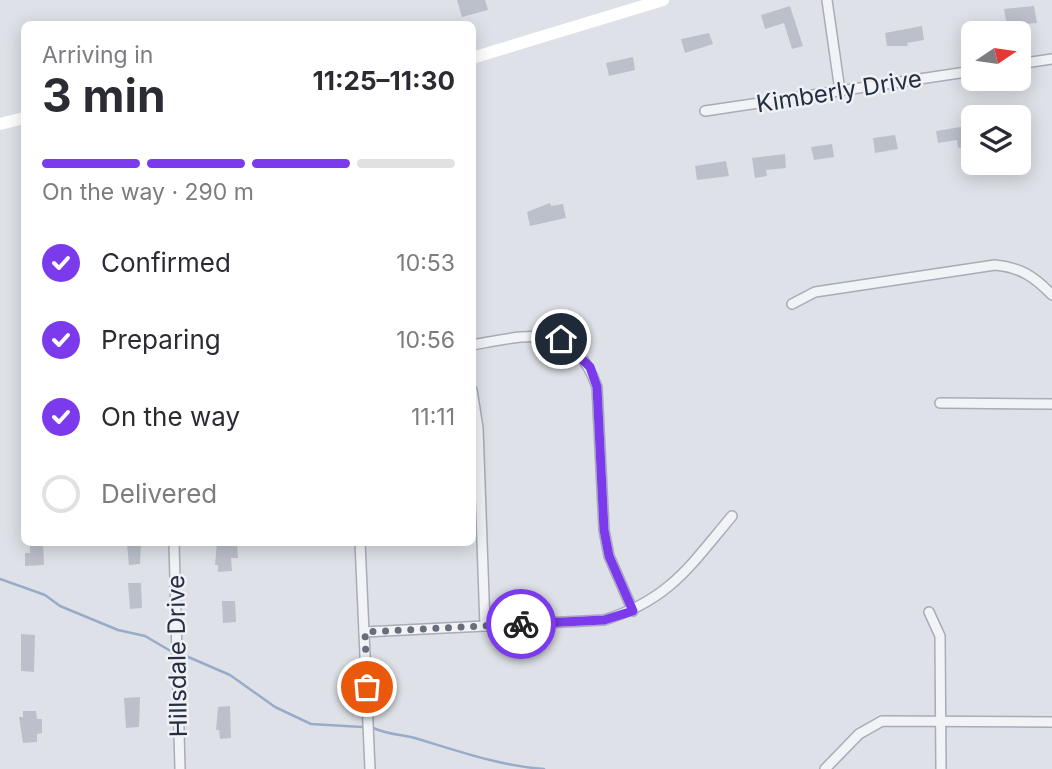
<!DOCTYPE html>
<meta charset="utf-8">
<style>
body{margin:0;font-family:Inter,sans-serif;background:#f7f7f7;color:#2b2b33;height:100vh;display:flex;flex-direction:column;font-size:26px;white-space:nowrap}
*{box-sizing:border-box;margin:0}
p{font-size:23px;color:#7c7c81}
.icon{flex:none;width:38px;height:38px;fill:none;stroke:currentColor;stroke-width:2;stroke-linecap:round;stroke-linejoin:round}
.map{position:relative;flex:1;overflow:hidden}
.details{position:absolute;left:21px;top:21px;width:455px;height:525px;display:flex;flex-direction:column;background:#fff;border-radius:10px;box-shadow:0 4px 18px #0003}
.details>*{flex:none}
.needle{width:46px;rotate:77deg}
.fabs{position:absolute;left:961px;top:21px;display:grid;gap:14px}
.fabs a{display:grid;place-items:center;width:70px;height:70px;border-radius:10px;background:#fff;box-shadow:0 4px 18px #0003;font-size:35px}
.pin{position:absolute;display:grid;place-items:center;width:60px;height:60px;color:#fff;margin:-30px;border:4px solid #fff;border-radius:50%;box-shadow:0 2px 7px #0007}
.courier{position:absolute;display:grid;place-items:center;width:70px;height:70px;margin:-35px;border:5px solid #7c3aed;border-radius:50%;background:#fff;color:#222;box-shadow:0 2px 9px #0007}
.headline em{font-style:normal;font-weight:700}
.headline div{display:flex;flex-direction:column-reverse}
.headline{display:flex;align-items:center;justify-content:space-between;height:119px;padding:0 21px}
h1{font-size:46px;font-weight:700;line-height:52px}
.bar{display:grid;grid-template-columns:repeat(4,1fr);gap:10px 7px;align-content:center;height:84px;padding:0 21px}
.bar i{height:9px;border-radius:5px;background:#e1e1e2}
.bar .active{background:#7c3aed}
.bar p{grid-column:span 4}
ol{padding:0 21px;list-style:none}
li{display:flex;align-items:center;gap:21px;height:77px}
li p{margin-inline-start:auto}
li .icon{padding:7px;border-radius:50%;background:#7c3aed;color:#fff;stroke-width:4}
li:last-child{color:#7c7c81}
li i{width:38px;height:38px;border:4px solid #e1e1e2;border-radius:50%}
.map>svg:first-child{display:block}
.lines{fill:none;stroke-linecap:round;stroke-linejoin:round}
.stream{stroke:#98acca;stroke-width:2.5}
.building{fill:#bbc0cb}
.street-casing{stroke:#a7acb6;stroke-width:12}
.street{stroke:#f1f3f7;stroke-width:9}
.secondary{stroke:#fff;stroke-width:12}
.done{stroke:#676d7b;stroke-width:7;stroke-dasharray:0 12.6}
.route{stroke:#7c3aed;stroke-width:9}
.labels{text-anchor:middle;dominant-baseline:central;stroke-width:5;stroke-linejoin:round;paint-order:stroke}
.street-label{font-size:24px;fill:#272e40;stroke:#eef1f6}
</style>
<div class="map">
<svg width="1052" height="769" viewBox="0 0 1052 769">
<rect width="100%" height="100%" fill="#dee2e8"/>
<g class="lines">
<g class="stream">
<path d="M0,579L45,595L60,606L118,630L145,636L174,653"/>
<path d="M186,656L230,675L275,707L311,724L362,727"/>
<path d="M373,728C390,735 399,734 415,738C458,751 500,766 544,769"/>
</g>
</g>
<g class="building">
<path d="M457,0H485L488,10L462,17Z"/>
<path d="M790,6L803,46L792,49L784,23L765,29L761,15Z"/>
<path d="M1034,6L1037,23L1007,25L1004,9Z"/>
<path d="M922,26L924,40L907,43L908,46H887L885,33Z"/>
<path d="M709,33L713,44L685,53L681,39Z"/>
<path d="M633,57L635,70L609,76L606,63Z"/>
<path d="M967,126L970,146L958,148L957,140L938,143L936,131Z"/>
<path d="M895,135L898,149L875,153L873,138Z"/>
<path d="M832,144L834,157L814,160L811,147Z"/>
<path d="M785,154L786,168L766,170L767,176L755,178L752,158Z"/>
<path d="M726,161L729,176L697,180L695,166Z"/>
<path d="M550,203L551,206L563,204L566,218L530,226L527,212Z"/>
<path d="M217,542H237L238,558H231L232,571L218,572V565H215Z"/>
<path d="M30,543H43L44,565L25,566V553H30Z"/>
<path d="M141,543L140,564L129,565L127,544Z"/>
<path d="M128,583H141L142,608L130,609Z"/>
<path d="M222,601H235L236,622L223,623Z"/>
<path d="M21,634L35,635L34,672L21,671Z"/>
<path d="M140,697L139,727L126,728L124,698Z"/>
<path d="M230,706L231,738L220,739L219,730H216L218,707Z"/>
<path d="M23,711H36L37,719H42V733L37,734V742L23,743L19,717H23Z"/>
</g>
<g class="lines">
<g class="street-casing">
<g id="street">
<path d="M827,0L840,91"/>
<path d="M1018,64L1052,59"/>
<path d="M705,111L973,71"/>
<path d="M792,304L815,292L995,265C1020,267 1035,277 1052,295"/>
<path d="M472,345C529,335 574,321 597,387L604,530L609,556L633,611"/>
<path d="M472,390L478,428L485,626"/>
<path d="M940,403L1052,404"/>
<path d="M174,542L180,769"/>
<path d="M360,542L370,769"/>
<path d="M929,612L940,636L941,769"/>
<path d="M364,632L604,620C669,600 690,566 732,516"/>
<path d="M825,769L859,734L882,721L1052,722"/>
</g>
</g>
<use href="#street" class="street"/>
<g class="secondary">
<path d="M472,58L663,0"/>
<path d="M0,124L24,118"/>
</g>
</g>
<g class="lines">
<path class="done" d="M367,687L365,632L521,624"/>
<path class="route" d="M521,624L604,620L633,611L609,556L604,530L597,387L590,367L561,339"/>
</g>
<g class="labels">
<g class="street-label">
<text transform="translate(839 91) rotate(-9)">Kimberly Drive</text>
<text transform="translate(177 656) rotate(-91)">Hillsdale Drive</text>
</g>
</g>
</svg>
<div class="fabs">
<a><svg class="needle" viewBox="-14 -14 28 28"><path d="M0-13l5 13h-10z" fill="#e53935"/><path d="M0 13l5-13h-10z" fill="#7c7c81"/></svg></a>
<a><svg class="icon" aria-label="layers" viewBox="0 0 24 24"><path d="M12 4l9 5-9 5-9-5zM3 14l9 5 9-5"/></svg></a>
</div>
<div class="pin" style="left:367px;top:687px;background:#ea580c"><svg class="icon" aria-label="bag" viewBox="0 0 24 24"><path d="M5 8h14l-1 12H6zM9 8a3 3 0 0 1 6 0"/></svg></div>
<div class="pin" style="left:561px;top:339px;background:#1f2937"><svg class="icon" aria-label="home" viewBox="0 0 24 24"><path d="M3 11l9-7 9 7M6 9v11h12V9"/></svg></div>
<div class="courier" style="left:521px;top:624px"><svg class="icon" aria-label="bike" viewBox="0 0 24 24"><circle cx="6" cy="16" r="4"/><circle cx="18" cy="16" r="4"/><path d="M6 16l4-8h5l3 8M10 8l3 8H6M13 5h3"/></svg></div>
<section class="details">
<div class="headline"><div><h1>3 min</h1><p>Arriving in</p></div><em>11:25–11:30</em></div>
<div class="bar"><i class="active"></i><i class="active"></i><i class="active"></i><i></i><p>On the way · 290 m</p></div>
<ol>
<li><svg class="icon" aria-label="check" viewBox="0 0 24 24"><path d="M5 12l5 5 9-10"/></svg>Confirmed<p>10:53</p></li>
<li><svg class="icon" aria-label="check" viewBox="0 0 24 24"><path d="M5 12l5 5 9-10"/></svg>Preparing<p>10:56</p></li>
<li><svg class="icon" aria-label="check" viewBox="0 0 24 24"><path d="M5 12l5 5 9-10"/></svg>On the way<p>11:11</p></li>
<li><i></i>Delivered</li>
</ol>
</section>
</div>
